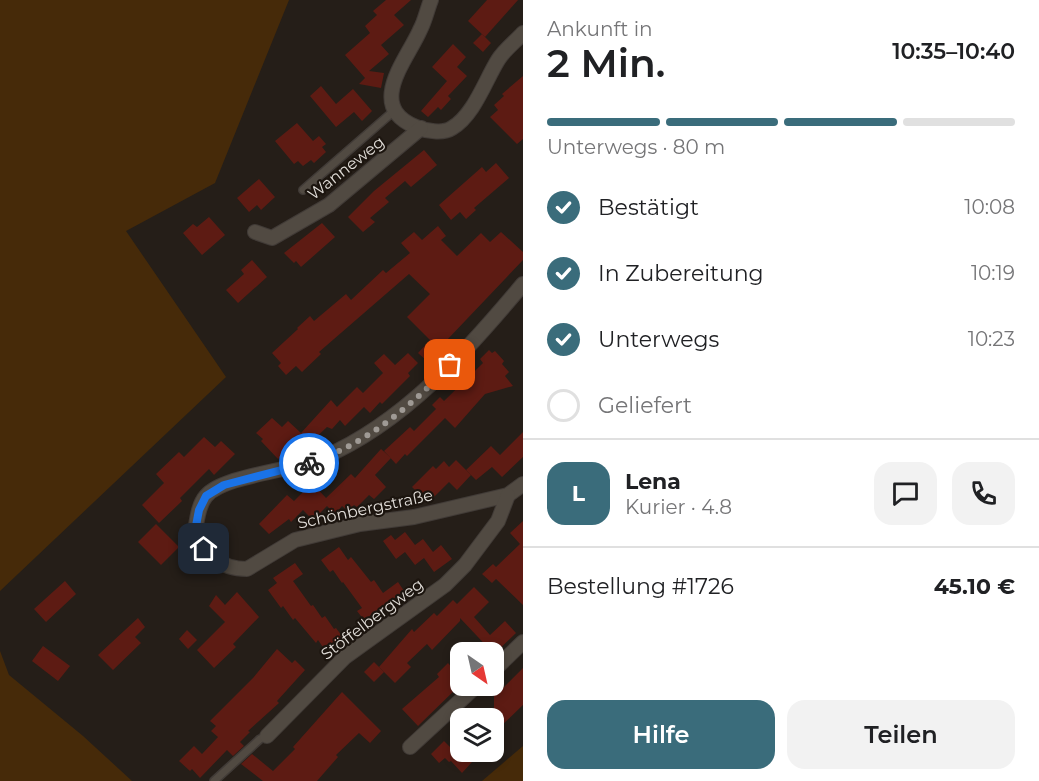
<!DOCTYPE html>
<html lang="de">
<meta charset="utf-8">
<style>
body{margin:0;font-family:Montserrat,sans-serif;background:#f2f2f2;color:#202124;height:100vh;display:flex;flex-direction:column;font-size:22px;white-space:nowrap}
*{box-sizing:border-box;margin:0}
p{font-size:20px;color:#757577}
.icon{flex:none;width:33px;height:33px;fill:none;stroke:currentColor;stroke-width:2;stroke-linecap:round;stroke-linejoin:round}
.map{position:relative;flex:1;overflow:hidden}
.details{display:flex;flex-direction:column;background:#fff;width:516px}
.details>*{flex:none}
.needle{width:39px;rotate:146deg}
.controls{position:absolute;left:450px;top:642px;display:grid;gap:12px}
.controls a{display:grid;place-items:center;width:54px;height:54px;border-radius:12px;background:#fff;box-shadow:0 3px 9px #0003;font-size:30px}
.pin{position:absolute;display:grid;place-items:center;width:51px;height:51px;color:#fff;margin:-26px;border-radius:12px;box-shadow:0 3px 9px #0006}
.courier{position:absolute;display:grid;place-items:center;width:60px;height:60px;margin:-30px;border:4px solid #1a73e8;border-radius:50%;background:#fff;color:#222;box-shadow:0 2px 8px #0007}
.head em{font-style:normal;font-weight:600}
.head div{display:flex;flex-direction:column-reverse}
.head{display:flex;align-items:center;justify-content:space-between;height:102px;padding:0 24px}
h1{font-size:39px;font-weight:600;line-height:45px}
.bar{display:grid;grid-template-columns:repeat(4,1fr);gap:9px 6px;align-content:center;height:72px;padding:0 24px}
.bar i{height:8px;border-radius:4px;background:#e0e0e0}
.bar .on{background:#3a6c7b}
.bar p{grid-column:span 4}
.line{display:flex;align-items:center;gap:15px;padding:0 24px;border-top:2px solid #e0e0e0}
.line div{flex:1}
.round{display:grid;place-items:center;flex:none;width:63px;height:63px;border-radius:18px;background:#f2f2f2}
ol{padding:0 24px;list-style:none}
li{display:flex;align-items:center;gap:18px;height:66px}
li p{margin-inline-start:auto}
li .icon{padding:6px;border-radius:50%;background:#3a6c7b;color:#fff;stroke-width:4}
li:last-child{color:#757577}
li i{width:33px;height:33px;border:3px solid #e0e0e0;border-radius:50%}
.button{display:flex;gap:12px;margin-top:auto;padding:12px 24px}
.button a{flex:1;height:69px;border-radius:18px;background:#3a6c7b;color:#fff;font-size:24px;font-weight:600;line-height:69px;text-align:center}
.button a+a{background:#f2f2f2;color:#202124}
main{display:flex;flex:1;min-height:0}
.map>svg:first-child{display:block}
.green{fill:#462a09}
.building{fill:#5d1b13}
.lines{fill:none;stroke-linecap:round;stroke-linejoin:round}
.service-casing{stroke:#413b37;stroke-width:10}
.minor-casing{stroke:#413b37;stroke-width:16}
.service{stroke:#514a42;stroke-width:7}
.minor{stroke:#514a42;stroke-width:14}
.done{stroke:#9f9a95;stroke-width:6;stroke-dasharray:0 10.8}
.route{stroke:#1a73e8;stroke-width:8}
.labels{text-anchor:middle;dominant-baseline:central;stroke-width:4.5;stroke-linejoin:round;paint-order:stroke}
.street-label{font-size:16px;fill:#e1ddd8;stroke:#1c150f}
</style>
<main>
<div class="map">
<svg width="523" height="781" viewBox="0 0 523 781">
<rect width="100%" height="100%" fill="#251e18"/>
<g class="green">
<path d="M0,0H289L215,183L126,231L226,377L0,591Z"/>
<path d="M0,651L9,675L83,736L132,781H0Z"/>
<path d="M523,746V781H482Z"/>
</g>
<g class="building">
<path d="M386,0H411L394,15L404,25L381,45L389,54L369,71L384,73L381,88L359,84L365,78L345,55L370,33L365,26L377,15L373,11Z"/>
<path d="M487,0H518L485,37L468,21Z"/>
<path d="M482,34L491,43L483,52L473,43Z"/>
<path d="M453,44L466,57L457,67L467,76L448,96L451,99L441,110L438,107L428,117L421,111L447,81L432,67Z"/>
<path d="M523,76V139L517,144L490,117L498,110L494,105L504,96L502,94Z"/>
<path d="M321,86L336,104L353,89L372,111L362,121L354,112L336,127L310,96Z"/>
<path d="M297,123L313,141L319,136L326,144L322,147L326,152L314,163L311,160L303,166L298,161L294,164L275,141Z"/>
<path d="M424,150L437,165L411,187L405,181L385,198L389,202L370,218L375,222L363,232L348,217L374,191Z"/>
<path d="M496,163L509,178L474,208L476,210L466,219L460,212L451,220L439,205L482,167L486,172Z"/>
<path d="M259,179L275,197L261,210L257,205L249,212L237,198Z"/>
<path d="M209,217L225,235L202,255L183,233L193,224L197,227Z"/>
<path d="M322,223L335,237L301,267L296,261L294,263L284,253Z"/>
<path d="M438,226L446,236L441,240L457,256L481,233L490,242L501,232L523,252V260L427,361L418,353L430,340L407,317L430,294L409,274L319,352L321,354L302,372L296,366L286,375L278,366L281,363L272,353L298,329L297,328L310,316L314,321L346,294L351,300L383,270L386,273L410,253L401,243L414,232L422,240Z"/>
<path d="M252,260L267,277L238,303L226,290L244,274L241,270Z"/>
<path d="M489,350L492,353L495,351L504,361L502,364L509,372L505,376L513,386L485,394L455,428L445,418L407,456L405,454L396,464L384,451L410,427L414,431L436,409L432,405L440,397L444,401L483,363L480,359Z"/>
<path d="M408,353L418,363L408,373L410,376L382,404L380,402L370,413L364,407L345,426L340,420L332,429L327,427L310,443L308,440L297,451L292,446L278,459L261,441L263,439L256,433L272,418L282,427L288,421L301,433L331,400L337,407L357,387L363,393L383,373L374,363L384,354L395,365Z"/>
<path d="M523,432V457L502,477L492,467L476,480L466,470L491,446L500,455Z"/>
<path d="M204,437L215,447L221,441L235,454L214,475L209,469L180,498L182,501L159,523L142,505L164,483L156,474L179,452L184,457Z"/>
<path d="M381,449L391,458L375,475L386,487L374,499L369,495L357,507L354,505L348,511L342,506L335,514L327,506L313,520L303,510L291,522L289,519L269,534L259,524L287,495L294,501L312,483L326,498L351,474L355,478Z"/>
<path d="M456,460L471,475L457,490L449,482L432,499L425,491L420,495L412,487L433,466L436,469L444,461L449,467Z"/>
<path d="M523,521V605L496,579L492,583L482,574L493,564L496,567L520,544L510,533Z"/>
<path d="M156,524L179,547L161,565L138,542Z"/>
<path d="M405,532L415,545L423,539L433,552L441,545L452,559L434,572L424,558L415,565L405,552L396,559L383,541L391,535L395,540Z"/>
<path d="M339,547L348,560L351,557L371,582L374,580L383,593L398,582L404,591L364,620L357,611L362,608L343,582L342,583L333,570L330,572L321,560Z"/>
<path d="M295,563L303,574L293,581L311,606L313,605L322,618L325,616L334,629L336,628L345,640L327,653L318,640L316,643L295,618L293,620L283,606L281,608L268,590L277,583L273,578Z"/>
<path d="M65,581L76,594L46,622L34,609Z"/>
<path d="M474,587L489,602L474,617L490,635L505,621L516,633L494,654L460,618V621L432,650L427,644L407,663L411,667L395,683L379,667L412,629L414,632L434,613L437,616L453,600L457,604Z"/>
<path d="M237,592L259,617L233,644L236,647L214,668L197,650L225,622L209,606L216,595L225,605Z"/>
<path d="M138,618L145,627L135,637L141,643L113,670L98,655Z"/>
<path d="M187,630L197,640L188,649L179,639Z"/>
<path d="M43,646L70,666L58,681L32,661Z"/>
<path d="M277,649L292,663L295,660L305,670L277,701L279,703L248,731L250,732L240,742L244,746L233,756L227,750L200,778L192,769L190,771L179,761L194,746L202,754L218,737L211,731L216,726L210,721L253,678Z"/>
<path d="M374,662L384,672L374,682L364,672Z"/>
<path d="M448,663L454,670L460,664V685L418,726L402,709L439,677L437,674Z"/>
<path d="M523,668V705L494,733V681L502,689Z"/>
<path d="M342,692L381,731L370,743L359,733L336,755L338,757L317,781H263L241,764L252,754L273,771L295,749L293,747Z"/>
<path d="M460,731V752H468L466,756L472,762L462,773L451,761L449,762L445,758L439,763L431,754L444,741L452,749Z"/>
</g>
<g class="lines">
<g class="service-casing">
<g id="service">
<path d="M303,190L395,110"/>
<path d="M214,781L260,739L267,736"/>
</g>
</g>
<g class="minor-casing">
<g id="minor">
<path d="M431,0C427,10 425,21 420,30C407,60 365,106 416,127C426,131 443,134 452,128C474,115 485,81 498,60C504,50 515,42 523,33"/>
<path d="M255,232L272,238L329,205L421,128"/>
<path d="M523,284C466,352 405,422 322,458C293,471 224,475 206,496C198,505 197,521 195,531C206,554 219,569 247,569L295,540L360,524L414,517L508,495L523,484"/>
<path d="M494,670L523,642"/>
<path d="M267,736L345,657L445,585L465,565L498,521L508,495"/>
<path d="M410,747L476,686"/>
</g>
</g>
<use href="#service" class="service"/>
<use href="#minor" class="minor"/>
</g>
<g class="lines">
<path class="done" d="M309,463C363,446 412,406 450,365"/>
<path class="route" d="M204,549L195,531L199,510L206,496L224,485L309,463"/>
</g>
<g class="labels">
<g class="street-label">
<text transform="translate(346 168) rotate(-38)">Wanneweg</text>
<text transform="translate(365 509) rotate(-12)">Schönbergstraße</text>
<text transform="translate(372 619) rotate(-37)">Stöffelbergweg</text>
</g>
</g>
</svg>
<div class="controls">
<a><svg class="needle" viewBox="-14 -14 28 28"><path d="M0-13l5 13h-10z" fill="#e53935"/><path d="M0 13l5-13h-10z" fill="#757577"/></svg></a>
<a><svg class="icon" aria-label="layers" viewBox="0 0 24 24"><path d="M12 4l9 5-9 5-9-5zM3 14l9 5 9-5"/></svg></a>
</div>
<div class="pin" style="left:450px;top:365px;background:#ea580c"><svg class="icon" aria-label="bag" viewBox="0 0 24 24"><path d="M5 8h14l-1 12H6zM9 8a3 3 0 0 1 6 0"/></svg></div>
<div class="pin" style="left:204px;top:549px;background:#1f2937"><svg class="icon" aria-label="home" viewBox="0 0 24 24"><path d="M3 11l9-7 9 7M6 9v11h12V9"/></svg></div>
<div class="courier" style="left:309px;top:463px"><svg class="icon" aria-label="bike" viewBox="0 0 24 24"><circle cx="6" cy="16" r="4"/><circle cx="18" cy="16" r="4"/><path d="M6 16l4-8h5l3 8M10 8l3 8H6M13 5h3"/></svg></div>
</div>
<section class="details">
<div class="head"><div><h1>2 Min.</h1><p>Ankunft in</p></div><em>10:35–10:40</em></div>
<div class="bar"><i class="on"></i><i class="on"></i><i class="on"></i><i></i><p>Unterwegs · 80 m</p></div>
<ol>
<li><svg class="icon" aria-label="check" viewBox="0 0 24 24"><path d="M5 12l5 5 9-10"/></svg>Bestätigt<p>10:08</p></li>
<li><svg class="icon" aria-label="check" viewBox="0 0 24 24"><path d="M5 12l5 5 9-10"/></svg>In Zubereitung<p>10:19</p></li>
<li><svg class="icon" aria-label="check" viewBox="0 0 24 24"><path d="M5 12l5 5 9-10"/></svg>Unterwegs<p>10:23</p></li>
<li><i></i>Geliefert</li>
</ol>
<div class="line" style="height:108px"><b class="round" style="background:#3a6c7b;color:#fff">L</b><div><b>Lena</b><p>Kurier · 4.8</p></div><a class="round"><svg class="icon" aria-label="chat" viewBox="0 0 24 24"><path d="M4 5h16v11H9l-5 4z"/></svg></a><a class="round"><svg class="icon" aria-label="phone" viewBox="0 0 24 24"><path d="M5 4h4l2 5-3 2q2 4 5 5l2-3 5 2v4C11 20 4 13 5 4z"/></svg></a></div>
<div class="line" style="height:78px"><div>Bestellung #1726</div><b>45.10 €</b></div>
<div class="button"><a>Hilfe</a><a>Teilen</a></div>
</section>
</main>
